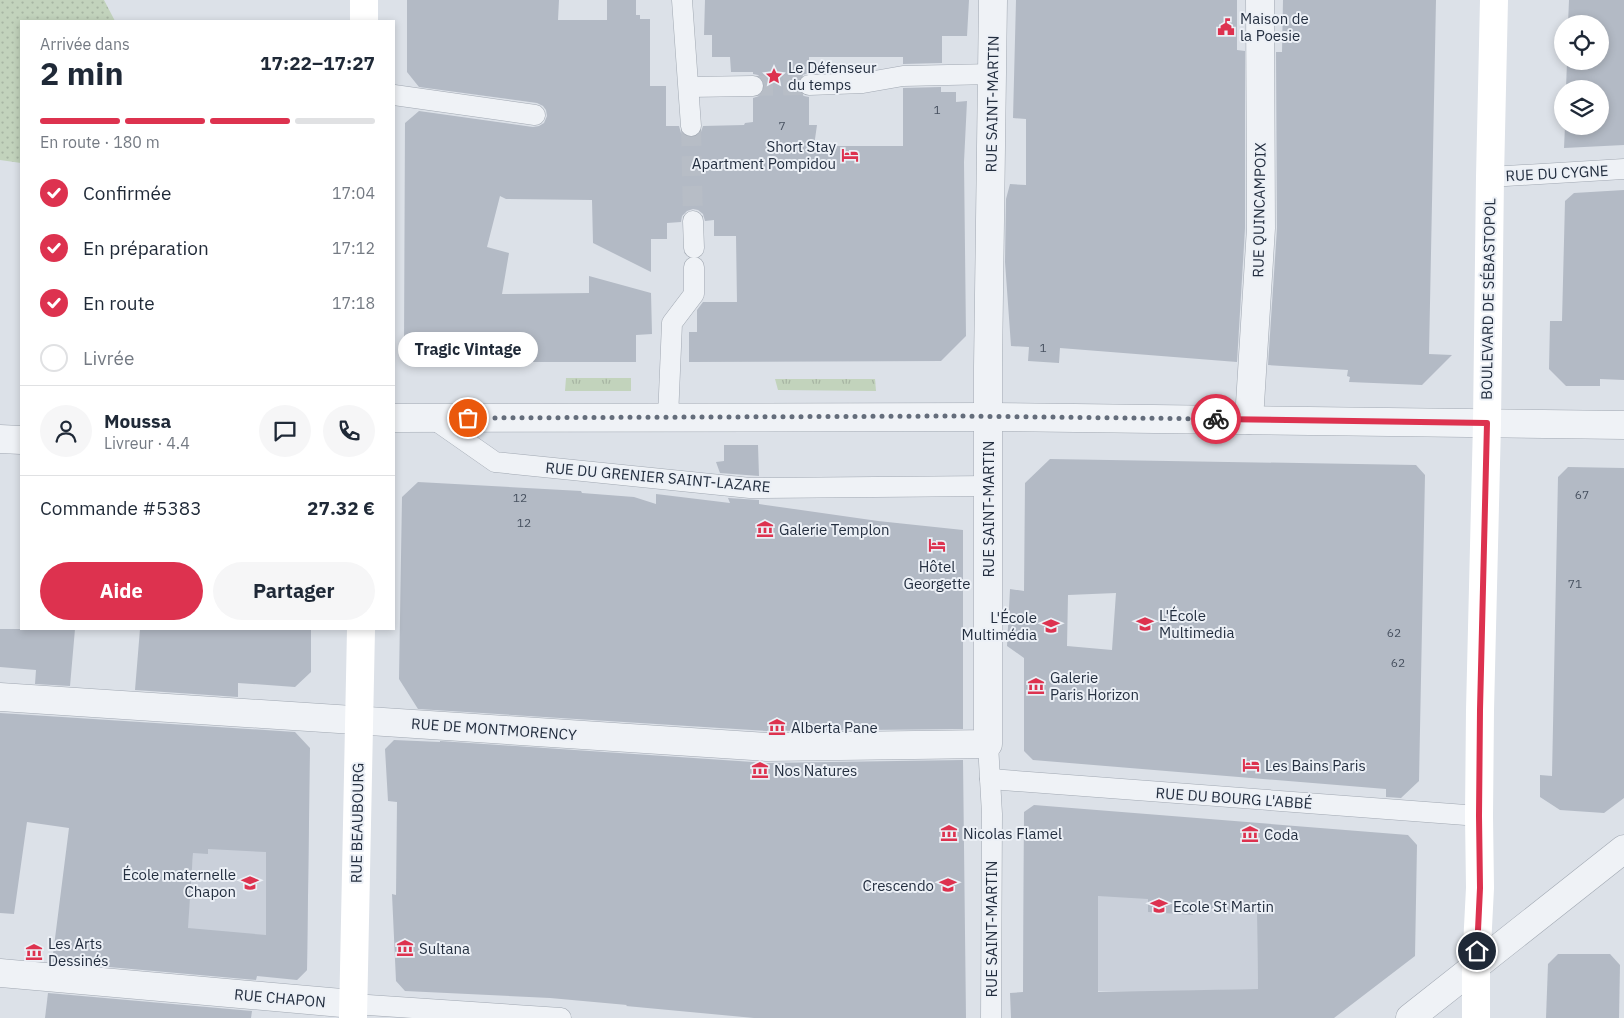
<!DOCTYPE html>
<html lang="fr">
<meta charset="utf-8">
<style>
body{margin:0;font-family:"IBM Plex Sans",sans-serif;background:#f6f6f7;color:#1f2937;height:100vh;display:flex;flex-direction:column;font-size:19px;white-space:nowrap}
*{box-sizing:border-box;margin:0}
p{font-size:16px;color:#747a83}
.icon{flex:none;width:28px;height:28px;fill:none;stroke:currentColor;stroke-width:2;stroke-linecap:round;stroke-linejoin:round}
.map{position:relative;flex:1;overflow:hidden}
.side{position:absolute;left:20px;top:20px;width:375px;height:610px;display:flex;flex-direction:column;background:#fff;border-radius:0px;box-shadow:0 2px 8px #0003}
.side>*{flex:none}
.tools{position:absolute;left:1554px;top:15px;display:grid;gap:10px}
.tools a{display:grid;place-items:center;width:55px;height:55px;border-radius:50%;background:#fff;box-shadow:0 2px 8px #0003;font-size:25px}
.pin{position:absolute;display:grid;place-items:center;width:42px;height:42px;color:#fff;margin:-21px;border:2px solid #fff;border-radius:50%;box-shadow:0 1px 5px #0007}
.courier{position:absolute;display:grid;place-items:center;width:50px;height:50px;margin:-25px;border:4px solid #dd324f;border-radius:50%;background:#fff;color:#222;box-shadow:0 1px 6px #0007}
.bubble{position:absolute;height:35px;border-radius:18px;background:#fff;box-shadow:0 2px 8px #0003;font-size:16px;font-weight:800;line-height:35px;text-align:center}
.headline em{font-style:normal;font-weight:800}
.headline div{display:flex;flex-direction:column-reverse}
.headline{display:flex;align-items:center;justify-content:space-between;height:85px;padding:0 20px}
h1{font-size:32px;font-weight:800;line-height:38px}
.bar{display:grid;grid-template-columns:repeat(4,1fr);gap:8px 5px;align-content:center;height:60px;padding:0 20px}
.bar i{height:6px;border-radius:4px;background:#e0e1e3}
.bar .selected{background:#dd324f}
.bar p{grid-column:span 4}
.line{display:flex;align-items:center;gap:12px;padding:0 20px;border-top:1px solid #e0e1e3}
.line div{flex:1}
.round{display:grid;place-items:center;flex:none;width:52px;height:52px;border-radius:26px;background:#f6f6f7}
ol{padding:0 20px;list-style:none}
li{display:flex;align-items:center;gap:15px;height:55px}
li p{margin-inline-start:auto}
li .icon{padding:5px;border-radius:50%;background:#dd324f;color:#fff;stroke-width:4}
li:last-child{color:#747a83}
li i{width:28px;height:28px;border:2px solid #e0e1e3;border-radius:50%}
.cta{display:flex;gap:10px;margin-top:auto;padding:10px 20px}
.cta a{flex:1;height:58px;border-radius:30px;background:#dd324f;color:#fff;font-size:20px;font-weight:800;line-height:58px;text-align:center}
.cta a+a{background:#f6f6f7;color:#1f2937}
.map>svg:first-child{display:block}
.built{fill:#cad0da}
.grass{fill:url(#grass-tufts)}
.garden{fill:url(#garden-dots)}
.building{fill:#b3bac5;fill-rule:evenodd}
.lines{fill:none;stroke-linecap:round;stroke-linejoin:round}
.pedestrian-tunnel{stroke:#b7bdc6;stroke-width:20;stroke-dasharray:20 10;stroke-linecap:butt}
.pedestrian-casing{stroke:#a1a8b2;stroke-width:21}
.minor-casing{stroke:#a1a8b2;stroke-width:29}
.tertiary-casing{stroke:#a1a8b2;stroke-width:29}
.pedestrian{stroke:#eff2f6;stroke-width:20}
.minor{stroke:#eff2f6;stroke-width:28}
.tertiary{stroke:#eff2f6;stroke-width:28}
.secondary{stroke:#fff;stroke-width:28}
.done{stroke:#646d7b;stroke-width:5;stroke-dasharray:0 9}
.route{stroke:#dd324f;stroke-width:6}
.labels{text-anchor:middle;dominant-baseline:central;stroke-width:4;stroke-linejoin:round;paint-order:stroke}
.number-label{font-size:12px;fill:#485261}
.poi-label{font-size:15px;fill:#242f40;stroke:#ecf0f6;text-anchor:start}
.street-label{font-size:15px;fill:#242f40;stroke:#ecf0f6}
</style>
<div class="map">
<svg width="1624" height="1018" viewBox="0 0 1624 1018">
<defs>
<pattern id="grass-tufts" width="24" height="20" patternUnits="userSpaceOnUse" patternTransform="scale(1.25)"><rect width="24" height="20" fill="#c2d3bc"/><path d="M3 7l-1-3M5 7V3M7 7l1-3M15 17l-1-3M17 17v-4M19 17l1-3" fill="none" stroke="#a7b5a3"/></pattern>
<pattern id="garden-dots" width="8" height="8" patternUnits="userSpaceOnUse" patternTransform="scale(1.25)"><rect width="8" height="8" fill="#c2d3bc"/><path d="M2 2h.1M6 6h.1" fill="none" stroke="#a7b5a3" stroke-width="1.8" stroke-linecap="round"/></pattern>
</defs>
<rect width="100%" height="100%" fill="#dce1e8"/>
<g class="built">
<path d="M242,815L309,821L307,970L297,980L187,933L193,852Z"/>
<path d="M1024,824L1141,834L1257,897L1258,989L1139,992L1045,990L1023,992Z"/>
</g>
<g class="grass">
<path d="M566,378H631V391H565Z"/>
<path d="M775,379H875L876,391L778,390Z"/>
</g>
<path class="garden" d="M0,0H104L115,21H21V163L0,160Z"/>
<g class="building">
<path d="M407,0H559L558,20H607V0H636V15H640V19H650V86H666V126H679L681,133L686,137L691,138L698,136L701,132L703,126L744,125L745,123L753,122V98L759,96L763,92L765,86L763,80L758,75L753,74V72H731L730,57H712V35H704L705,0H969L967,36H942V63L903,64V57H809V73L802,75L799,79L797,85L799,92L804,96L809,97V125H817L814,146H903V88L941,87V92H956V102L967,101L964,162L966,336L941,361L689,362V332H697V310L703,302H737L736,236H714V220L705,221L703,214L698,210L693,209L687,211L682,216L681,222L667,223V239H651V272L593,243L592,200L506,199L500,196L487,247L509,253L502,294L589,293V276L651,293L652,334L636,335V362H451L450,367H425L404,345L405,123L419,111L533,127L539,126L544,123L547,116L546,110L543,106L537,103L419,87L407,72Z"/>
<path d="M1016,0H1237V50L1245,51V228L1237,362L1060,348L1059,363L1028,361L1029,347L1011,346L1005,262L1006,199L1010,184L1026,185V119L1013,118Z"/>
<path d="M1283,0H1436L1429,354L1452,355L1422,385L1349,382L1350,377L1347,376L1348,370L1268,365L1277,228L1276,52H1282Z"/>
<path d="M1569,0H1624V145L1564,148L1565,126H1600V89H1566L1567,61H1600V24H1568Z"/>
<path d="M1624,190V380L1600,379V386H1566L1549,369L1550,321H1562L1565,201L1574,193Z"/>
<path d="M724,445H758L759,476L720,473L716,462L724,461Z"/>
<path d="M1050,459L1416,465L1425,475L1419,781L1401,798L1386,797V789L1033,760L1024,751V658L1007,646L1010,589L1024,591L1025,483ZM1116,593L1112,650L1067,646L1068,595Z"/>
<path d="M1568,467L1624,468V798L1604,813L1560,810L1540,797V775L1552,776L1558,477Z"/>
<path d="M418,482L581,491L582,493L634,497L656,504V494L730,503L728,498L759,500V504L878,521L963,530V729L767,731L418,709L399,679L402,497Z"/>
<path d="M0,629H75L70,686L35,684L36,670L0,667Z"/>
<path d="M140,629H311V672L295,687L238,683V697L135,690Z"/>
<path d="M0,713L295,732L310,748L307,970L297,980L257,976L256,980L52,962L69,828L27,822L14,914L0,913ZM208,849L266,852V935L188,928L193,853L208,854Z"/>
<path d="M394,740L440,742V741L766,763L963,760L966,1018H754L626,1006L627,1005L550,998L405,991L396,981L392,894L396,895L397,802L388,801L385,749Z"/>
<path d="M1034,805L1408,835L1417,845L1415,956L1334,1018H1011L1010,993L1023,992L1024,812ZM1098,896L1148,899V912L1193,915L1194,907L1257,913L1258,989L1098,992Z"/>
<path d="M1558,954H1610L1620,965L1619,1018H1546L1548,964Z"/>
<path d="M48,993L252,1011L251,1018H45Z"/>
</g>
<g class="lines">
<g class="pedestrian-tunnel">
<path d="M753,86L809,85"/>
<path d="M691,126L693,221"/>
</g>
<g class="pedestrian-casing">
<g id="pedestrian">
<path d="M682,0L691,126"/>
<path d="M809,85L863,83L903,76L993,74"/>
<path d="M689,87L753,86"/>
<path d="M394,95L535,115"/>
<path d="M1490,177L1624,169"/>
<path d="M693,221L694,248"/>
<path d="M432,418L495,462L750,488L989,486"/>
<path d="M668,418L672,323L694,294V267"/>
<path d="M988,744L992,814L991,1018"/>
<path d="M990,779L1479,816"/>
<path d="M353,1004L561,1018"/>
</g>
</g>
<g class="minor-casing">
<g id="minor">
<path d="M1249,420L1261,228L1260,0"/>
<path d="M0,439L21,440"/>
<path d="M0,697L767,747L988,744V367L993,0"/>
<path d="M0,973L353,1004"/>
</g>
</g>
<g class="tertiary-casing">
<g id="tertiary">
<path d="M394,418L989,417L1624,425"/>
<path d="M1410,1018L1624,849"/>
</g>
</g>
<use href="#pedestrian" class="pedestrian"/>
<use href="#minor" class="minor"/>
<use href="#tertiary" class="tertiary"/>
<g class="secondary">
<path d="M364,21V0"/>
<path d="M353,1018L361,629"/>
<path d="M1476,1018V966L1480,888L1479,816L1480,710L1487,423L1490,177L1494,0"/>
</g>
</g>
<g class="lines">
<path class="done" d="M468,418L956,416L1216,419"/>
<path class="route" d="M1216,419L1487,423L1480,710L1479,816L1480,888L1477,951"/>
</g>
<defs>
<g id="civic-bare" transform="scale(1.35)"><path d="M-.6-6.5H3V-4.5H.6V-3L4-1V1h2V6H-6V1h2V-1L-.6-3ZM-1.2 2.5V6h2.4V2.5Z" fill="#dd324f" stroke="#ecf0f6" stroke-width="2.5" paint-order="stroke"/></g>
<g id="sight-bare" transform="scale(1.35)"><path d="M0-6L1.8-2.2L6-1.7L2.9 1.2L3.7 5.4L0 3.3L-3.7 5.4L-2.9 1.2L-6-1.7L-1.8-2.2Z" fill="#dd324f" stroke="#ecf0f6" stroke-width="2.5" paint-order="stroke"/></g>
<g id="hotel-bare" transform="scale(1.35)"><path d="M-6-4.5h1.5V1H6V5H4.5V3h-9V5H-6ZM-4 0a1.8 1.8 0 1 1 3.6 0ZM.5 0V-2.5h3Q6-2.5 6 0Z" fill="#dd324f" stroke="#ecf0f6" stroke-width="2.5" paint-order="stroke"/></g>
<g id="museum-bare" transform="scale(1.35)"><path d="M0-6L6-3V-2H-6V-3ZM-5-1h2V3h-2ZM-1-1h2V3h-2ZM3-1h2V3H3ZM-6 4H6V6H-6Z" fill="#dd324f" stroke="#ecf0f6" stroke-width="2.5" paint-order="stroke"/></g>
<g id="university-bare" transform="scale(1.35)"><path d="M0-5L7-2L0 1L-7-2ZM-4 1L0 2.5L4 1V4Q0 6-4 4Z" fill="#dd324f" stroke="#ecf0f6" stroke-width="2.5" paint-order="stroke"/></g>
<g id="school-bare" transform="scale(1.35)"><path d="M0-5L7-2L0 1L-7-2ZM-4 1L0 2.5L4 1V4Q0 6-4 4Z" fill="#dd324f" stroke="#ecf0f6" stroke-width="2.5" paint-order="stroke"/></g>
</defs>
<g fill-rule="evenodd">
<use href="#civic-bare" x="1226" y="27"/>
<use href="#sight-bare" x="774" y="76"/>
<use href="#hotel-bare" x="850" y="155"/>
<use href="#museum-bare" x="765" y="529"/>
<use href="#hotel-bare" x="937" y="545"/>
<use href="#university-bare" x="1145" y="624"/>
<use href="#university-bare" x="1051" y="626"/>
<use href="#museum-bare" x="1036" y="686"/>
<use href="#museum-bare" x="777" y="727"/>
<use href="#hotel-bare" x="1251" y="765"/>
<use href="#museum-bare" x="760" y="770"/>
<use href="#museum-bare" x="949" y="833"/>
<use href="#museum-bare" x="1250" y="834"/>
<use href="#school-bare" x="250" y="883"/>
<use href="#school-bare" x="948" y="885"/>
<use href="#school-bare" x="1159" y="906"/>
<use href="#museum-bare" x="405" y="948"/>
<use href="#museum-bare" x="34" y="952"/>
</g>
<g class="labels">
<g class="number-label">
<text x="937" y="109">1</text>
<text x="782" y="125">7</text>
<text x="1043" y="347">1</text>
<text x="1582" y="494">67</text>
<text x="520" y="497">12</text>
<text x="524" y="522">12</text>
<text x="1575" y="583">71</text>
<text x="1394" y="632">62</text>
<text x="1398" y="662">62</text>
</g>
<g class="poi-label">
<text x="1240" y="18">Maison de<tspan x="1240" dy="17">la Poesie</tspan></text>
<text x="788" y="67">Le Défenseur<tspan x="788" dy="17">du temps</tspan></text>
<text x="836" y="146" text-anchor="end">Short Stay<tspan x="836" dy="17">Apartment Pompidou</tspan></text>
<text x="779" y="529">Galerie Templon</text>
<text x="937" y="566" text-anchor="middle">Hôtel<tspan x="937" dy="17">Georgette</tspan></text>
<text x="1159" y="615">L'École<tspan x="1159" dy="17">Multimedia</tspan></text>
<text x="1037" y="617" text-anchor="end">L'École<tspan x="1037" dy="17">Multimédia</tspan></text>
<text x="1050" y="677">Galerie<tspan x="1050" dy="17">Paris Horizon</tspan></text>
<text x="791" y="727">Alberta Pane</text>
<text x="1265" y="765">Les Bains Paris</text>
<text x="774" y="770">Nos Natures</text>
<text x="963" y="833">Nicolas Flamel</text>
<text x="1264" y="834">Coda</text>
<text x="236" y="874" text-anchor="end">École maternelle<tspan x="236" dy="17">Chapon</tspan></text>
<text x="934" y="885" text-anchor="end">Crescendo</text>
<text x="1173" y="906">Ecole St Martin</text>
<text x="48" y="943">Les Arts<tspan x="48" dy="17">Dessinés</tspan></text>
<text x="419" y="948">Sultana</text>
</g>
<g class="street-label">
<text transform="translate(992 104) rotate(-89)">RUE SAINT-MARTIN</text>
<text transform="translate(1557 173) rotate(-3)">RUE DU CYGNE</text>
<text transform="translate(1259 210) rotate(-89)">RUE QUINCAMPOIX</text>
<text transform="translate(1488 299) rotate(-89)">BOULEVARD DE SÉBASTOPOL</text>
<text transform="translate(658 477) rotate(5)">RUE DU GRENIER SAINT-LAZARE</text>
<text transform="translate(988 509) rotate(-90)">RUE SAINT-MARTIN</text>
<text transform="translate(494 729) rotate(4)">RUE DE MONTMORENCY</text>
<text transform="translate(1234 798) rotate(4)">RUE DU BOURG L'ABBÉ</text>
<text transform="translate(357 823) rotate(-89)">RUE BEAUBOURG</text>
<text transform="translate(991 929) rotate(-90)">RUE SAINT-MARTIN</text>
<text transform="translate(280 998) rotate(5)">RUE CHAPON</text>
</g>
</g>
</svg>
<div class="tools">
<a><svg class="icon" aria-label="locate" viewBox="0 0 24 24"><circle cx="12" cy="12" r="6"/><path d="M12 2v4M12 18v4M2 12h4M18 12h4"/></svg></a>
<a><svg class="icon" aria-label="layers" viewBox="0 0 24 24"><path d="M12 4l9 5-9 5-9-5zM3 14l9 5 9-5"/></svg></a>
</div>
<div class="pin" style="left:468px;top:418px;background:#ea580c"><svg class="icon" aria-label="bag" viewBox="0 0 24 24"><path d="M5 8h14l-1 12H6zM9 8a3 3 0 0 1 6 0"/></svg></div>
<div class="pin" style="left:1477px;top:951px;background:#1f2937"><svg class="icon" aria-label="home" viewBox="0 0 24 24"><path d="M3 11l9-7 9 7M6 9v11h12V9"/></svg></div>
<div class="courier" style="left:1216px;top:419px"><svg class="icon" aria-label="bike" viewBox="0 0 24 24"><circle cx="6" cy="16" r="4"/><circle cx="18" cy="16" r="4"/><path d="M6 16l4-8h5l3 8M10 8l3 8H6M13 5h3"/></svg></div>
<div class="bubble" style="left:398px;top:332px;width:140px">Tragic Vintage</div>
<section class="side">
<div class="headline"><div><h1>2 min</h1><p>Arrivée dans</p></div><em>17:22–17:27</em></div>
<div class="bar"><i class="selected"></i><i class="selected"></i><i class="selected"></i><i></i><p>En route · 180 m</p></div>
<ol>
<li><svg class="icon" aria-label="check" viewBox="0 0 24 24"><path d="M5 12l5 5 9-10"/></svg>Confirmée<p>17:04</p></li>
<li><svg class="icon" aria-label="check" viewBox="0 0 24 24"><path d="M5 12l5 5 9-10"/></svg>En préparation<p>17:12</p></li>
<li><svg class="icon" aria-label="check" viewBox="0 0 24 24"><path d="M5 12l5 5 9-10"/></svg>En route<p>17:18</p></li>
<li><i></i>Livrée</li>
</ol>
<div class="line" style="height:90px"><a class="round"><svg class="icon" aria-label="person" viewBox="0 0 24 24"><circle cx="12" cy="8" r="4"/><path d="M4 21q1-7 8-7t8 7"/></svg></a><div><b>Moussa</b><p>Livreur · 4.4</p></div><a class="round"><svg class="icon" aria-label="chat" viewBox="0 0 24 24"><path d="M4 5h16v11H9l-5 4z"/></svg></a><a class="round"><svg class="icon" aria-label="phone" viewBox="0 0 24 24"><path d="M5 4h4l2 5-3 2q2 4 5 5l2-3 5 2v4C11 20 4 13 5 4z"/></svg></a></div>
<div class="line" style="height:65px"><div>Commande #5383</div><b>27.32 €</b></div>
<div class="cta"><a>Aide</a><a>Partager</a></div>
</section>
</div>
